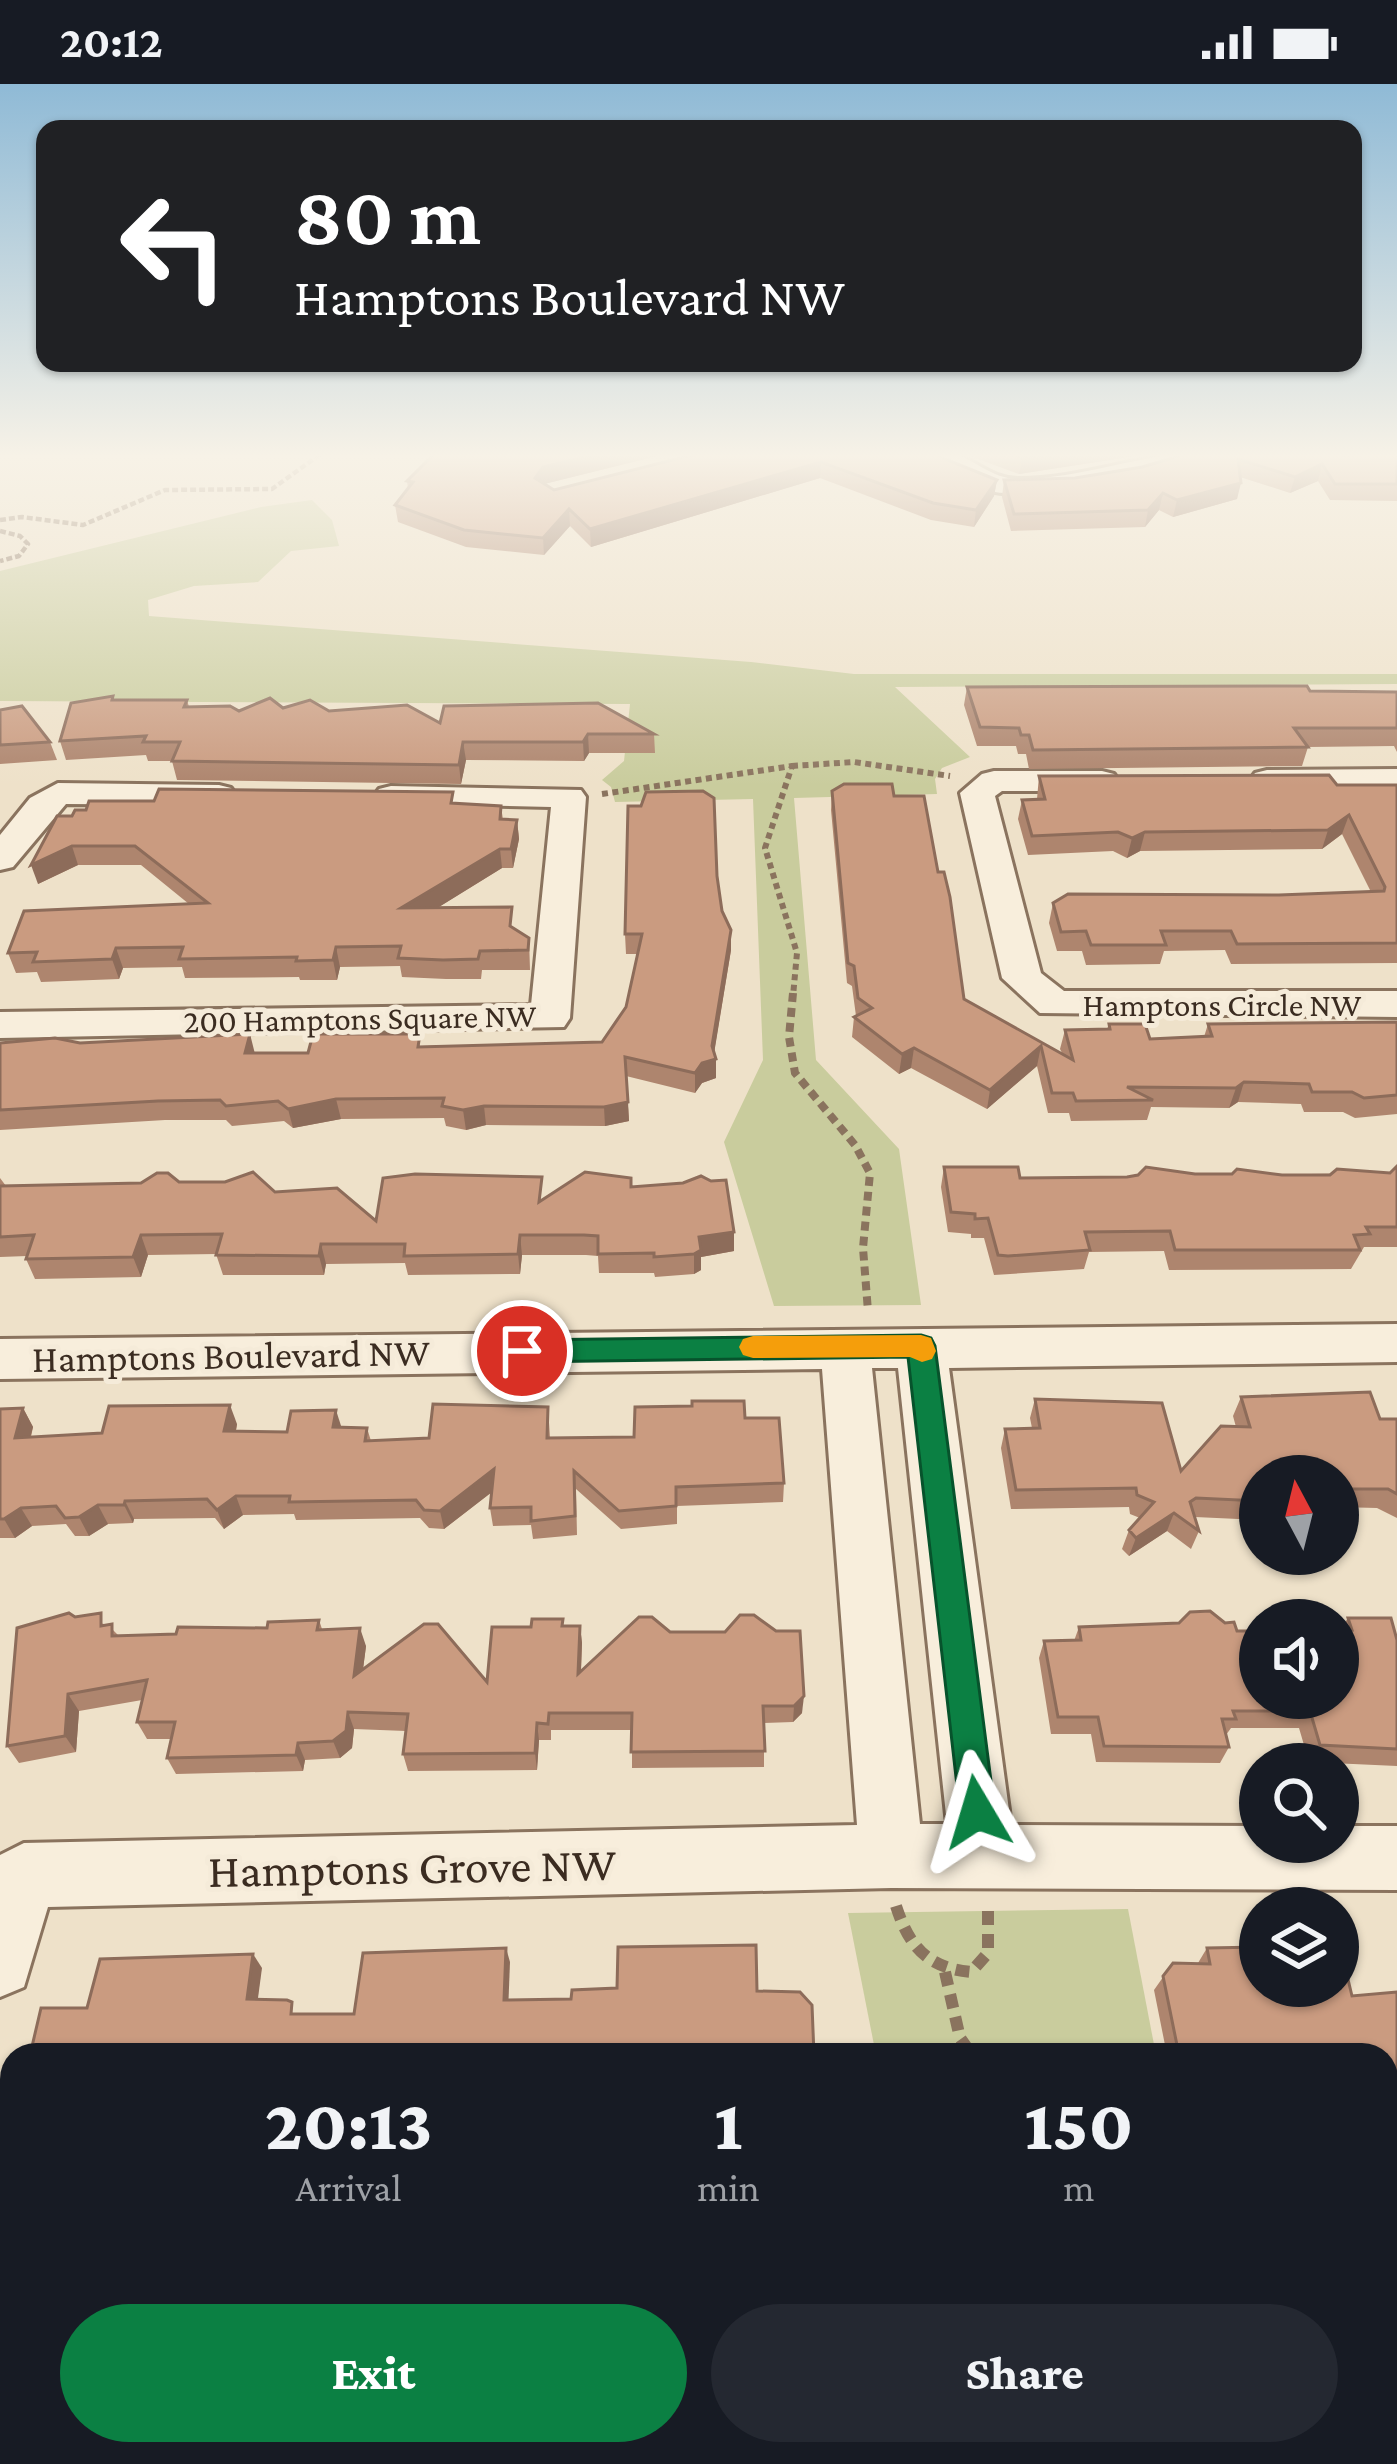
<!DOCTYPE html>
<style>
:root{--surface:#171b24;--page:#242831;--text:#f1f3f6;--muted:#9ea1a6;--accent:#0b8043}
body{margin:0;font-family:"Crimson Pro",serif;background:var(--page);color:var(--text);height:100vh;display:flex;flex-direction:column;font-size:45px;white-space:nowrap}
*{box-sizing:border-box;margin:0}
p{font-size:39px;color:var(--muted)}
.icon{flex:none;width:66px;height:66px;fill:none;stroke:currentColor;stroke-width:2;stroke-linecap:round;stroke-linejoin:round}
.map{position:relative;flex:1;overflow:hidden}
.side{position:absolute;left:0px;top:1959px;width:1398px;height:423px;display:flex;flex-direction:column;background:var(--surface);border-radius:36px 36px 0 0;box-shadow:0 3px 9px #0004}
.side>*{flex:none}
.top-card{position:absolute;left:36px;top:36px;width:1326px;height:252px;border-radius:24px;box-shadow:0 3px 9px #0004;background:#202124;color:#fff;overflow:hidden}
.needle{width:78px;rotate:353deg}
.tools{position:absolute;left:1239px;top:1371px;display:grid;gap:24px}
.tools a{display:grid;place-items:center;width:120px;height:120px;border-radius:50%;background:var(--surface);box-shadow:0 3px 9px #0004;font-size:60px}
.pin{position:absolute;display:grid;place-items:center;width:102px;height:102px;color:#fff;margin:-51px;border:6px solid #fff;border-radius:50%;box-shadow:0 3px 12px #0007}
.me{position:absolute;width:132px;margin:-66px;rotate:353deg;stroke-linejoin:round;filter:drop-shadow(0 0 9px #0008)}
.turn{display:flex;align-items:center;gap:42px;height:252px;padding:0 60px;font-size:54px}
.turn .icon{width:156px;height:156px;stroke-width:2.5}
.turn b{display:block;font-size:84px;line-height:102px}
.eta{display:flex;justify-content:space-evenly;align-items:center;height:204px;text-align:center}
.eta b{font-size:72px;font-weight:800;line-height:84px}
.primary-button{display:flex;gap:24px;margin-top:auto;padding:24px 60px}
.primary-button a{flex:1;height:138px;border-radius:72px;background:var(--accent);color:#fff;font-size:48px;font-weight:800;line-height:138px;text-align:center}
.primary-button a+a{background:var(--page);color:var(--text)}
.status{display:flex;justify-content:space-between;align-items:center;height:84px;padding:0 60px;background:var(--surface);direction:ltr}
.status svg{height:33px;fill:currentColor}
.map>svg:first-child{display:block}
.green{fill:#c9cc9d}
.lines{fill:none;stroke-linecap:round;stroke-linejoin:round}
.minor-casing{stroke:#8a735e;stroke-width:6}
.path-far3{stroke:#8a735e;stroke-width:4.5;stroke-dasharray:6 3;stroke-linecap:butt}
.path-far2{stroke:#8a735e;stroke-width:6;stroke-dasharray:6 4.5;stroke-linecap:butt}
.path-far1{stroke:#8a735e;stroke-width:8;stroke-dasharray:9 6;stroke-linecap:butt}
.path{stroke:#8a735e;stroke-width:12;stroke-dasharray:14 9;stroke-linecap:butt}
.minor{fill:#f8eedc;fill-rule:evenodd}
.wall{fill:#ae856e}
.shaded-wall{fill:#8d6c5a}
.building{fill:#ca9b80;stroke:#8d6c5a;stroke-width:3}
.route{fill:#0b8043;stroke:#07532c;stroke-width:3}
.slow{fill:#f59e0b}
.labels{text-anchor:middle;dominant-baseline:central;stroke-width:10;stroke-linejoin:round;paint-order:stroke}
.far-street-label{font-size:33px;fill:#3b2c21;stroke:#f5ebd9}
.street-label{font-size:39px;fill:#3b2c21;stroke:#f5ebd9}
.near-street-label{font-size:48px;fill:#3b2c21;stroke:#f5ebd9}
</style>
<div class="status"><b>20:12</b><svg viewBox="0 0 49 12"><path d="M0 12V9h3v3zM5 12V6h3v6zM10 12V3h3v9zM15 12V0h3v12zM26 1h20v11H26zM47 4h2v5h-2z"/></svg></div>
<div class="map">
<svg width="1397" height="2380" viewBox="0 0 1397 2380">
<rect width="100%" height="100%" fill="#eee1c9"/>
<!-- green -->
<g class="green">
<path d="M312,416L332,436L339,462L291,467L258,498L194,502L148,516L149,532L751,578L854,590H1397V600L895,603L970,673L942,684L935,695L937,710L794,714L816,976L899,1065L921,1221L774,1222L724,1058L763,976L753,715L615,718L611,703L602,696L624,677L630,620L0,617V487L261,423Z"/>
<path d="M1128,1825L1156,1971H876L848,1829Z"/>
<path d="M1386,2138H1397V2380H954L952,2370H1386Z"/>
</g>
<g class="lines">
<!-- minor casing -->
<g class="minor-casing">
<g id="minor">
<path d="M921,369C930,369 941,367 950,369C975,374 990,395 1019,395C1083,395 1143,368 1206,369C1177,397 1036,415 995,408C970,404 938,387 921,369Z"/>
<path d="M1397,685V705L1267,706L1255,703L1250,696L1255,689L1267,686Z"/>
<path d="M994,687H1102L1114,690L1119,697L1114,704L1102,707H1002L995,712L1041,889L1064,907H1397V933L1040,929L1002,894L960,709L982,690Z"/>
<path d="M58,699L219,701L231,704L236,711L231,718L219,721L66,720L13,783L0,786V751L30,714Z"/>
<path d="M391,702L581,706L586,713L570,934L564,943L0,954V928L531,921L551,723L379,719L374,712L379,705Z"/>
<path d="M1397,1240V1278L949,1284L1011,1741L1260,1742V1758H1338V1742H1397V1806L891,1804L48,1823L24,1903L0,1913V1771L24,1759L857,1741L822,1285L0,1295V1255ZM872,1284H898L947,1740H920Z"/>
</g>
</g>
<!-- path-far3 -->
<g class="path-far3">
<path d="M0,436L22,433L83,441L165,406L272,405L322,369"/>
<path d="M0,447L20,452L28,460L19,472L0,477"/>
</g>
<!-- path-far2 -->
<g class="path-far2">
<path d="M792,682L854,678L950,692"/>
<path d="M602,710L792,682L765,764L797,869L793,912"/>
</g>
<!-- path-far1 -->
<path class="path-far1" d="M793,909L789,953L795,989L855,1061L870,1089L863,1164L868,1227"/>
<!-- path -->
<g class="path">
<path d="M896,1822C909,1862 927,1884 971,1888L988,1869V1818"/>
<path d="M945,1888L960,1954L972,1971"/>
<path d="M1158,2370V2380"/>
</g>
<!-- minor -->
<use href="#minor" class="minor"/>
</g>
<!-- wall -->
<g class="wall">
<path d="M435,369H669L544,400L554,406L700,369L945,375L997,396L994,412L974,443L931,436L820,394L591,463L570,442L544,471L466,463L398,438L395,421L408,405L407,397Z"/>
<path d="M962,369H1154L1019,390Z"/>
<path d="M1189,369L1347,372L1397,369V417L1330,416L1318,397L1290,409L1240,393L1237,415L1173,433L1159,426L1145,443L1011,447L1002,413L1004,396L1075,394L1142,383Z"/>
<path d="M967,603L1397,608V668L1394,662L1308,663L1302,682L1029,685L1026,670H1018L1016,662H977L964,621Z"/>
<path d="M114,616H187L189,623L239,627L283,624L440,639L654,650L655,669H589L584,677L466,676L461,700L177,696L172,677H148L146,671L66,676L60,657Z"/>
<path d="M0,626L50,658L57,676L0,680Z"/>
<path d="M1039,692L1337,701H1397V879L1231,880L1225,866L1164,867L1160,880L1086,881L1082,867H1057L1049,839L1053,819L1371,808L1342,750L1322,765L1140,767L1127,774L1113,767L1028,771L1018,735L1022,716L1037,715Z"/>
<path d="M832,707L894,712L964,915L1062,969L1060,965L1065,946L1107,945L1109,940L1150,955L1204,953L1208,940L1397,938V1030L1355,1034L1343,1028H1304L1301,1020L1238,1018L1229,1024L1151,1023L1147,1036L1071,1037L1069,1029H1048L1037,982L987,1025L911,984L899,990L852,953L854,933L856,932L852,902L847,899L831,726Z"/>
<path d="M455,719L501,722L503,736H517L519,755L513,784H502L437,824L514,845L529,854L530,886H482L481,895H446L402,893L400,882L340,883L337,896H300L299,893L185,894L182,883L123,884L119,895L41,898L37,888L16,889L8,869L189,820L141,781H78L38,800L57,732Z"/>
<path d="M717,792L722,827L731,846V866L714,968L716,994L702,999L695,1009L626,992L629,1037L605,1042L486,1041L466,1046L446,1042L444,1034L341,1035L293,1044L284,1037L232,1042L226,1036H165L0,1046V959H80L255,969H308L422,962L602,958L626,923L637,870H626L625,850Z"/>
<path d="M1397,1082V1163H1364L1351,1185L1169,1186L1164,1167L1089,1168L1084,1185L994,1191L984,1154H971V1150L948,1148L941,1103L944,1083L1020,1094L1390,1089Z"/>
<path d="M0,1094L6,1102L179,1098L275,1108L376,1137L631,1103L734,1167L701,1173V1186L694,1190L655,1193L654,1189H599L598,1172L586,1171H522L520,1190L408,1191L405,1179L326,1180L324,1191H223L216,1170L148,1171L141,1193L35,1195L26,1175L27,1172L0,1173Z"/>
<path d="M1241,1313L1380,1335H1397V1434L1377,1424L1338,1423V1392H1260V1436L1195,1433L1199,1447L1191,1465L1167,1447L1129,1472L1122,1465L1129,1446L1140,1434L1130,1430L1129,1423L1011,1425L1001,1364L1005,1345L1032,1344L1030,1334L1035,1315L1181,1387L1236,1343L1233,1332Z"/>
<path d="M548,1323L550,1354L634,1353L745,1334L784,1399L783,1418L677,1422V1440L621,1445L576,1405L577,1451L533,1455L531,1441L493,1442L490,1424L492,1408L444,1445L429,1444L420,1434L296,1436L294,1430L243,1431L224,1445L215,1434L134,1435L133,1439L108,1440L89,1452H75L66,1440L32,1442L15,1454H0V1325L23,1324L33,1343L31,1353L237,1340L236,1347L287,1348L341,1343L367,1344L371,1357L429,1354Z"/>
<path d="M75,1533L108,1541L119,1552L267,1544L319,1536L322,1545L366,1562L363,1585L487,1598L564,1542H580L582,1559L581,1588L670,1548H725L802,1629L793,1638L764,1639V1683L632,1684V1646H551V1656H539L537,1686L408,1687L403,1670L406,1647L354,1645L352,1664L340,1674L305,1676L303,1687L176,1690L167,1674L171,1655H147L137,1638L142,1616L79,1627L76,1668L19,1679L7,1662Z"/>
<path d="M1348,1534L1397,1556V1682L1309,1678L1299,1644H1231L1226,1651L1229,1663L1220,1679L1096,1678L1091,1650H1051L1039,1574L1044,1557H1074L1079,1543L1237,1547L1340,1546Z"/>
<path d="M1207,1864L1352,1912L1397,1908V2043L1389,2050H1386V1971H1167L1154,1906L1173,1879H1198Z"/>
</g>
<!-- shaded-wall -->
<g class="shaded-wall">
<path d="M601,369H669L544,400L535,394L543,383Z"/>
<path d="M1054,369H1154L1019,390L1022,374Z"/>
<path d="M821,378L820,394L591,463L590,445Z"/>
<path d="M1322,380L1318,397L1290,409L1295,393Z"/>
<path d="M997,396L994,412L974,443L976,426Z"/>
<path d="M1241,399L1237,415L1173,433L1177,416Z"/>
<path d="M1163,409L1159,426L1145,443L1148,426Z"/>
<path d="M569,425L570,442L544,471L543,454Z"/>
<path d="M588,650L589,669L584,677L583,658Z"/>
<path d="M463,658L466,676L461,700L459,681Z"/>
<path d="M1349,731L1342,750L1322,765L1328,746Z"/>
<path d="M517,736L519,755L513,784L511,765Z"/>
<path d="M1145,748L1140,767L1127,774L1132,754Z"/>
<path d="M72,762L78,781L38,800L31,781Z"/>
<path d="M500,765L502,784L405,844L401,824Z"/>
<path d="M731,846V866L713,976L716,975V994L702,999L695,1009V989L712,962Z"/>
<path d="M336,863L340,883L337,896L333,876Z"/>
<path d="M116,864L123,884L119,895L112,875Z"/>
<path d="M250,950L255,970L245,969Z"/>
<path d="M1041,962L1037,982L987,1025L990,1006Z"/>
<path d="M914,964L911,984L899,990L902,970Z"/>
<path d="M1244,998L1238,1018L1229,1024L1236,1004Z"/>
<path d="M336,1015L341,1035L293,1044L288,1025Z"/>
<path d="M628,1018L629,1037L605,1042L604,1023Z"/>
<path d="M484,1022L486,1041L466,1046L463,1026Z"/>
<path d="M734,1148V1167L701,1173V1186L694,1190V1170L699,1153Z"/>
<path d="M141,1151L148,1171L141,1193L133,1173Z"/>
<path d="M520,1151L522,1171L520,1190L518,1170Z"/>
<path d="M321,1160L326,1180L324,1191L319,1172Z"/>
<path d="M230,1321L237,1340L232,1366L224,1347Z"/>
<path d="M23,1324L33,1343L25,1373L15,1354Z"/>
<path d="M336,1326L342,1345L333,1343Z"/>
<path d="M494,1385L497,1404L444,1445L440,1427Z"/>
<path d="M236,1412L243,1431L224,1445L217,1426Z"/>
<path d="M125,1417L134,1435L133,1439L124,1421Z"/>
<path d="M98,1421L108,1440L89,1452L79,1433Z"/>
<path d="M21,1424L32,1442L15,1454L4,1435Z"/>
<path d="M1174,1429L1167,1447L1129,1472L1136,1454Z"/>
<path d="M580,1542L582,1559L580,1608L578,1590Z"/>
<path d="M360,1544L366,1562L360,1609L354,1592Z"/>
<path d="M68,1610L79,1627L76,1668L65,1652Z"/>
<path d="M804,1612L802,1629L793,1638L794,1622Z"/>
<path d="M348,1628L354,1645L352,1664L340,1674L333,1657Z"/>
<path d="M537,1639L539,1656L537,1686L535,1669Z"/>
<path d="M298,1659L305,1676L303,1687L296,1671Z"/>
<path d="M506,1864L510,1878L508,1929L504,1916Z"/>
<path d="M253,1870L262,1884L256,1929L247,1915Z"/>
<path d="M121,2370H136L134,2380H119Z"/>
<path d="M586,2370H593L585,2380H578Z"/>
</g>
<!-- building -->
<g class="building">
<path d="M435,369H601L543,383L535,394L554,406L700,369H936L945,375L997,396L976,426L933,419L821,378L590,445L569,425L543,454L464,446L395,421L413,398L407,397Z"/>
<path d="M1008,369H1054L1022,374Z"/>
<path d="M1189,369H1335L1347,372L1353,369H1397V400H1335L1322,380L1295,393L1238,375L1241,399L1177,416L1163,409L1148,426L1014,430L1004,396L1075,394L1142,383Z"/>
<path d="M1307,602L1310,607L1397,608V644H1294L1308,663L1033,666L1029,651H1021L1019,644L980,643L967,603Z"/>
<path d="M113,612L112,616H187L184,623L230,622L239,627L270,614L283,624L310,616L329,627L407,621L440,639L444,622L598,619L654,650H588L583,658H463L459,681L172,677L180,658H143L146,652L60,657L71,619Z"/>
<path d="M22,622L50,658L0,661V626Z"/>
<path d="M1329,691L1337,701H1397V859L1237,860L1231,847H1161L1166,861H1091L1086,847L1061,848L1053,819L1068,810L1279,811L1384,807L1385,803L1349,731L1328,746L1145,748L1132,754L1118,748L1032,752L1022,716L1045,715L1039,692Z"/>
<path d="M844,700H892L894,712H924L938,788H944L950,813L964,915L1073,976L1065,946L1110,945L1109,940H1145L1150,955L1212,952L1208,940L1397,938V1011L1364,1014L1352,1008H1312L1309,1000L1244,998L1236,1004L1127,1003L1153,1016L1076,1017L1073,1009H1052L1041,962L990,1006L914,964L902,970L854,933L872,924L858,914L854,882L848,879L832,707Z"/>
<path d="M159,705L453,708L451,719L501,722L500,735L517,736L511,765H500L401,824L512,823L510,842L529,854L528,866L480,867L478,875L443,876L398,874L401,862L336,863L333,876L296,877L297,873L179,875L183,863L116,864L112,875L33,878L37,868L8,869L24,827L208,819L135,762H72L31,781L57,732H72L75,726H86L89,717H154Z"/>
<path d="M703,707L714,714L717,792L722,827L731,846L712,962L716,975L702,979L695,989L625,973L628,1018L604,1023L484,1022L463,1026L442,1022L444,1014L336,1015L288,1025L278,1017L226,1022L220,1016L158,1017L0,1026V959L55,954L80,959L250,950L245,969H308L313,950H420L418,963L602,958L626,923L642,850H625L628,722H641L646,708Z"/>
<path d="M1397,1082V1143H1366L1370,1150L1354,1151L1360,1166H1175L1170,1147L1085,1148L1090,1166L1008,1172L998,1171L988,1134L975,1135V1130L951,1128L944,1083H1018L1020,1094L1127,1093L1138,1091L1146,1083L1195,1090H1232L1237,1085L1282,1091H1330L1337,1085L1390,1089Z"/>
<path d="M253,1088L275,1108L337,1104L376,1137L383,1094L415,1090L542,1093L539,1118L585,1088L631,1094V1103L683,1099L701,1092L711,1097L726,1096L734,1148L699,1153L701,1166L694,1170L654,1173V1169L598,1170V1152L584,1151H520L518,1170L404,1172L405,1160H321L319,1172L216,1171L222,1150L141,1151L133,1173L26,1175L34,1151L0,1153V1102L141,1099L157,1089H168L179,1098H225Z"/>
<path d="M1370,1308L1380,1335H1397V1410L1388,1405H1338V1392H1260V1417L1196,1414L1190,1418L1199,1447L1174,1429L1136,1454L1129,1446L1154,1418L1137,1411L1136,1404L1016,1406L1005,1345L1040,1344L1035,1315L1162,1319L1181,1387L1221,1342L1250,1343L1241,1313Z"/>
<path d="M692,1317H744L745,1334H779L784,1399L676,1403V1422L619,1427L574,1387L575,1432L531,1437V1423L490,1424L494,1385L440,1427L424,1426L416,1416L289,1418L290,1412H236L217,1426L207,1415L125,1417L124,1421H98L79,1433L65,1434L56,1422L21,1424L4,1435H0V1325L23,1324L15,1354L102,1349L109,1322L230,1321L224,1347L287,1348L291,1327L336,1326L333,1343L367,1344L365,1357L429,1354L433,1320L548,1323L547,1354L634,1353L635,1323L692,1322Z"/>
<path d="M1210,1527L1225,1539L1234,1538L1237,1547H1260V1614H1338V1546H1352L1348,1534H1391L1397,1556V1665L1320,1661L1310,1627H1233L1236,1635H1222L1229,1663L1104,1662L1098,1633H1058L1044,1557L1081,1556L1079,1543L1179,1539L1190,1528Z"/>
<path d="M69,1529L75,1533L101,1529V1542L112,1540V1552L176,1550L178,1543L267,1544L268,1538L319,1536L317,1546L360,1544L354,1592L424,1540H438L487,1598L492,1543H531L532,1535H563L562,1542H580L578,1590L639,1533H652L670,1548H725L740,1531H754L776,1547H800L804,1612L794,1622H763L765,1667L631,1668L632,1629H549L548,1640L537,1639L535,1669L403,1670L408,1630L348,1628L346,1647L333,1657L298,1659L296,1671L167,1674L175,1638H137L147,1596L68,1610L65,1652L7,1662L17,1544Z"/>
<path d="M756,1861L757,1907L800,1908L812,1921L814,1971H30L41,1924H87L100,1875L253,1870L247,1915L287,1916L292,1918L291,1930H354L363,1869L506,1864L504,1916L571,1915L572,1906L617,1904L618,1863Z"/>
<path d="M1338,1862H1340L1352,1912L1397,1908V2038H1386V1971H1179L1163,1892L1173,1879L1210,1880L1207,1864L1260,1863V1902H1338Z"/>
<path d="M0,2216H12V2370H121L119,2380H0Z"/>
<path d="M438,2370H586L578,2380H443L437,2372Z"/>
<path d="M639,2370H921L923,2378L915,2380H639Z"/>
</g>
<!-- sky -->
<linearGradient id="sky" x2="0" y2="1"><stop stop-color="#8fbad6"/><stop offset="0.53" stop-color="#f7f2e7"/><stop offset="1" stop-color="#f7f2e7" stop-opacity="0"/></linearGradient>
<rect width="1397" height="702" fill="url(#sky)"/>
<!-- route -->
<path class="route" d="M921,1251L931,1254L935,1262L995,1728L990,1740L977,1745L965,1740L960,1728L908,1273L522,1278L512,1274L508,1267L512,1259L522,1256Z"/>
<!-- slow -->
<path class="slow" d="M921,1251L931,1254L936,1267L932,1275L922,1278L910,1273L753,1274L743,1271L739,1263L743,1255L753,1252Z"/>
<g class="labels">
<!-- far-street labels -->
<g class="far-street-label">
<text x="1222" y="920">Hamptons Circle NW</text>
<text transform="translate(360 934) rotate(-1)">200 Hamptons Square NW</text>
</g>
<!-- street labels -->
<g class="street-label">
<text transform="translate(231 1271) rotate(-1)">Hamptons Boulevard NW</text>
</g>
<!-- near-street labels -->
<g class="near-street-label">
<text transform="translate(412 1783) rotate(-1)">Hamptons Grove NW</text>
</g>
</g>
</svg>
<div class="tools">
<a><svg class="needle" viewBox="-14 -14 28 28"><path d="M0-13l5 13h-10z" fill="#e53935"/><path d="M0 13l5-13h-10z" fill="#9ea1a6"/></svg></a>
<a><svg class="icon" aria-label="sound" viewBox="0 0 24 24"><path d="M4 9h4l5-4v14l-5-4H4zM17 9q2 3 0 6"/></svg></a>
<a><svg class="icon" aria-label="search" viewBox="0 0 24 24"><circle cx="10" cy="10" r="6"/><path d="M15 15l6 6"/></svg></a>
<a><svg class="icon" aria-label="layers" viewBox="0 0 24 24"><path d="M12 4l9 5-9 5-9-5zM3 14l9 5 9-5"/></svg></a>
</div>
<div class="pin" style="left:522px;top:1267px;background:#d93025"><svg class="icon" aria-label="arrive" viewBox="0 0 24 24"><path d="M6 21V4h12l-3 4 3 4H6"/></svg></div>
<svg class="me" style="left:977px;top:1728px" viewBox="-20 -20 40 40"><path d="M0-17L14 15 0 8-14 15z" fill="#0b8043" stroke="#fff" stroke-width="4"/></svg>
<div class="top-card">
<div class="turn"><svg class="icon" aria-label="left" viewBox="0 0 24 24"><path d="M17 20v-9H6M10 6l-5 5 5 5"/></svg><div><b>80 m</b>Hamptons Boulevard NW</div></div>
</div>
<section class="side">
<div class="eta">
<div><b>20:13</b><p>Arrival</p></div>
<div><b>1</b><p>min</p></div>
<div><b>150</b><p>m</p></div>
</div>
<div class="primary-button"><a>Exit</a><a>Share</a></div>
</section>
</div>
